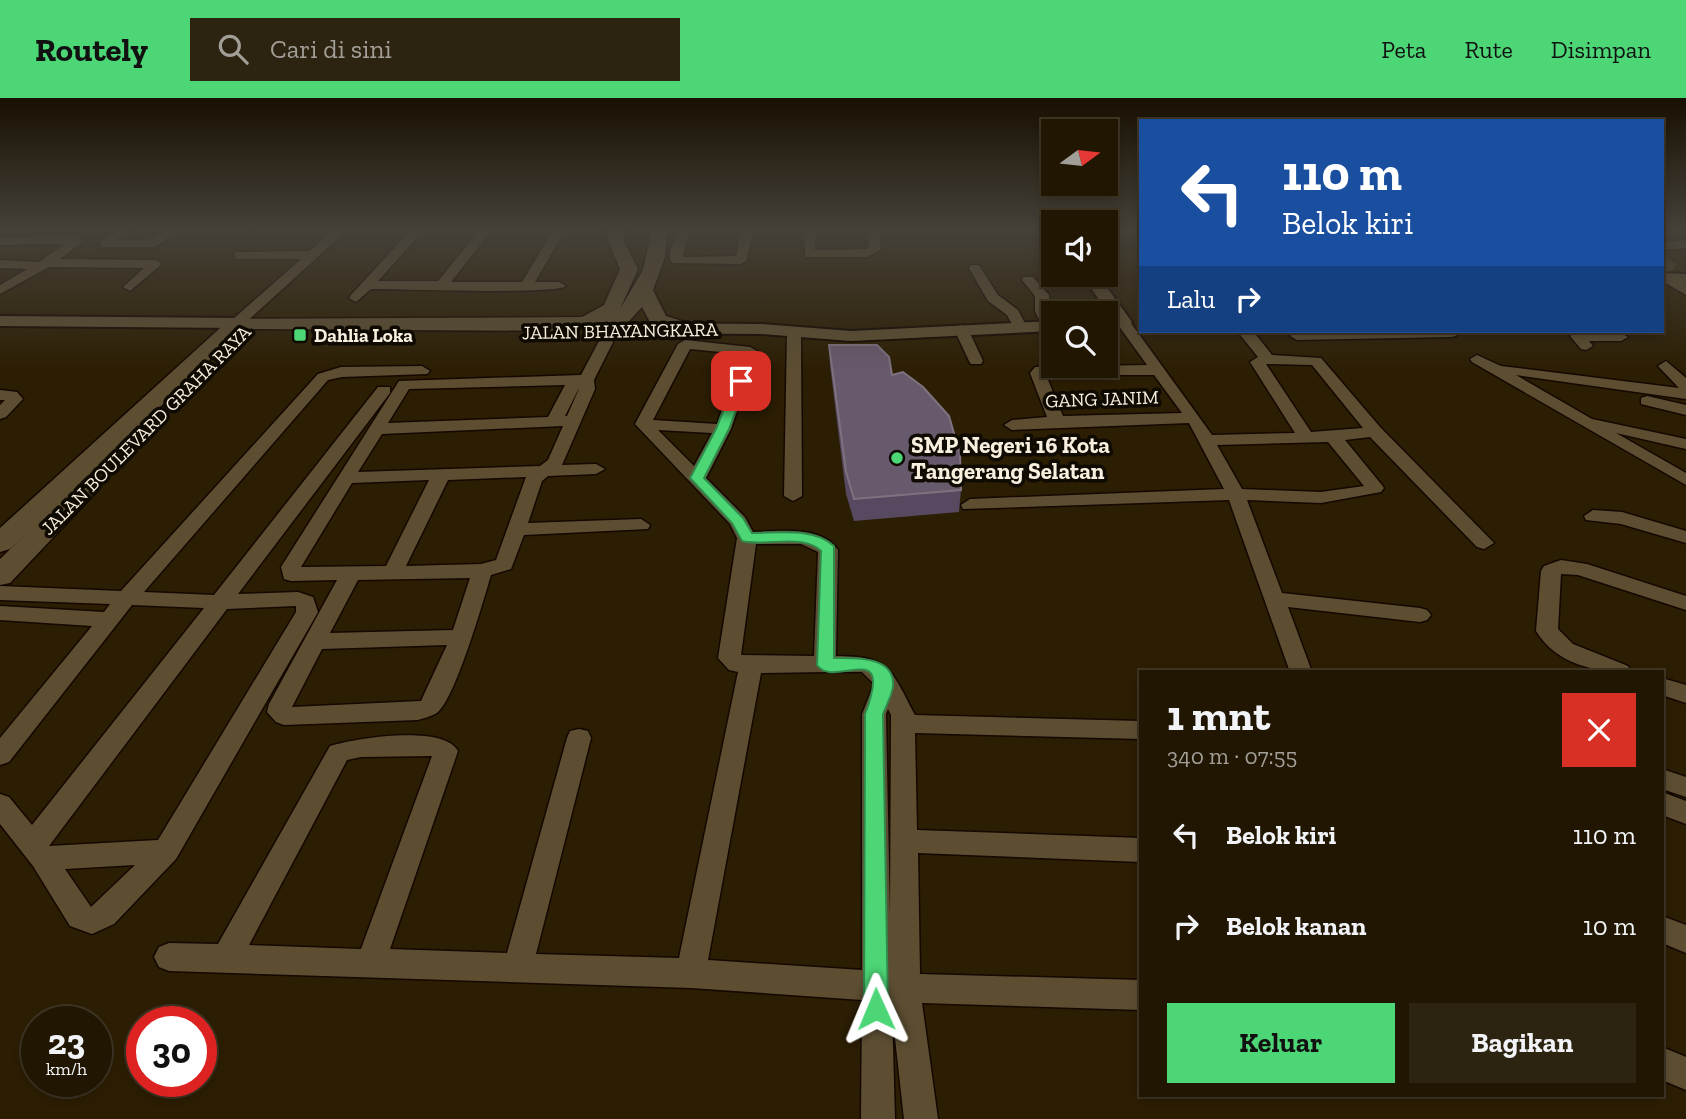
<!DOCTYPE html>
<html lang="id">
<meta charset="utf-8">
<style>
:root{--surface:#211602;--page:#2d2311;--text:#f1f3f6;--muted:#a29f99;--line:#3e3524;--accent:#4cd676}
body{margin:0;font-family:"Zilla Slab",serif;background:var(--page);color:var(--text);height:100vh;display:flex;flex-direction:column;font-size:26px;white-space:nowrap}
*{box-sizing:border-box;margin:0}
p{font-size:23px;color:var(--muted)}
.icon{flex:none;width:38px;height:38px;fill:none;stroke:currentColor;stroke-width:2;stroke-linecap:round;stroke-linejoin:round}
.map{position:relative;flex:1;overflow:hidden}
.drawer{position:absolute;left:1139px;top:572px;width:525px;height:427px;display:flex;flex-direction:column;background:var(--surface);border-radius:0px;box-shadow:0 4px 10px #0003,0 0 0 2px var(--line)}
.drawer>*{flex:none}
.hud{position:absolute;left:1139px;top:21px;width:525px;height:214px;border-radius:0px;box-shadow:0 4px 10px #0003,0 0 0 2px var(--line);background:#1a4fa0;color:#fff;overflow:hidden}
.needle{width:46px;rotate:75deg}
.buttons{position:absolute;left:1041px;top:21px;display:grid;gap:14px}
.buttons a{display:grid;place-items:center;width:77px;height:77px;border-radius:0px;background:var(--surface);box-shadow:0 4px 10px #0003,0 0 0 2px var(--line);font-size:35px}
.speed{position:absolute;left:21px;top:908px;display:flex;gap:14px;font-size:35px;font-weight:700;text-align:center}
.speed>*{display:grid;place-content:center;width:91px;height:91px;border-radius:50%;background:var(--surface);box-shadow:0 4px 10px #0003,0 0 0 2px var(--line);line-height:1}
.speed small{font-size:18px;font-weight:400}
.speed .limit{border:10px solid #d22;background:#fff;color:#111}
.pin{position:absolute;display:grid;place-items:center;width:60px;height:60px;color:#fff;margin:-30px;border-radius:14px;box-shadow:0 4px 10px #0006}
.me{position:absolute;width:77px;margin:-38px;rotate:359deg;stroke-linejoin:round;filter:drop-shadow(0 0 5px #0008)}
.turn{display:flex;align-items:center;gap:24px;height:147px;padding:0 28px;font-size:32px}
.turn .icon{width:91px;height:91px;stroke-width:2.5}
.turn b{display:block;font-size:49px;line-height:60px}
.then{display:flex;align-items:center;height:66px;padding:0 28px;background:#0003;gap:14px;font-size:26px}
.round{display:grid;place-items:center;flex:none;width:74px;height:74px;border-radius:0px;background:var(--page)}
.headline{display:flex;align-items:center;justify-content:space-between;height:119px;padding:0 28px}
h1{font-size:42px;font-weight:700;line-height:52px}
.action{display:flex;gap:14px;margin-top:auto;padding:14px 28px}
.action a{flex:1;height:80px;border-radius:0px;background:var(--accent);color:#111;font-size:28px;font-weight:700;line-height:80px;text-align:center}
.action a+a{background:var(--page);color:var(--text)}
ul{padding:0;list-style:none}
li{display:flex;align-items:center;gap:21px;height:91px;padding:0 28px}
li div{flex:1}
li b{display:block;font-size:26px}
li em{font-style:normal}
header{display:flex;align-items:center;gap:42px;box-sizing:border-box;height:98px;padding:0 35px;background:var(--accent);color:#111}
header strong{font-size:33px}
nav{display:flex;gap:38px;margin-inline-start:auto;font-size:24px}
.search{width:490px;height:63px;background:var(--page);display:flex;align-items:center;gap:18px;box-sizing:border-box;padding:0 24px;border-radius:0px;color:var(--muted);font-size:26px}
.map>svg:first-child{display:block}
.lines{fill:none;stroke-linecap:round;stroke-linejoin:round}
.minor-tunnel{stroke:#4b3d24;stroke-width:13;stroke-dasharray:13 7;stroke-linecap:butt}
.minor-casing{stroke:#140800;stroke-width:3}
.tertiary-casing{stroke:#140800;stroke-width:4}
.secondary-casing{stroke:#140800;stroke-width:3}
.minor{fill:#5d4e32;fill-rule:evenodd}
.tertiary{fill:#5d4e32;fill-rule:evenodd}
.secondary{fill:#5d4e32;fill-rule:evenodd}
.wall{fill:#564960}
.building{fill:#685a6d;stroke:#7e727f;stroke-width:2}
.route{fill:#4cd676;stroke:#318b4d;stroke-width:2}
.poi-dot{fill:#4cd676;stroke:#0f0a02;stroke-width:2.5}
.labels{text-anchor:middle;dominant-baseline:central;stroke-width:7;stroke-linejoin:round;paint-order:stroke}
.far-street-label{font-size:19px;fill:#f8efdf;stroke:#0f0a02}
.far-poi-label{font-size:19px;font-weight:bold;fill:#f8efdf;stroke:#0f0a02;text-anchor:start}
.poi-label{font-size:23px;font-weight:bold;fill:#f8efdf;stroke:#0f0a02;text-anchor:start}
</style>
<header>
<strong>Routely</strong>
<div class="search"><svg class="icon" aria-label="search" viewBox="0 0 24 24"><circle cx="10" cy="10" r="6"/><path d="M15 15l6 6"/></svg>Cari di sini</div>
<nav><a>Peta</a><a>Rute</a><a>Disimpan</a></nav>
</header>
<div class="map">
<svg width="1686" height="1021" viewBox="0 0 1686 1021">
<rect width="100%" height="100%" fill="#2c1e03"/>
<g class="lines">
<!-- minor-tunnel -->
<path class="minor-tunnel" d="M1662,165L1680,176"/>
<!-- minor casing -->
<g class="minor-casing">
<g id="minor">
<path d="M117,131H130L117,142L152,141L169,131H182L155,149H101V143Z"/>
<path d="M250,131H268L262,135Z"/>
<path d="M288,131H493L451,184H522L554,131H566L535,184H559L566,188C555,197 398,191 371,191L356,204L349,200L351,197L408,135H344L242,228H232V222L301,161H239L235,160V154L309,153L330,135H294ZM421,135H477L438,183H378Z"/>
<path d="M677,131H689L683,159L736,158L741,131H753L747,162L741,166L672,165L669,158Z"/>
<path d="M804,131H816L815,152L865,151L869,150L867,131H879L881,152L867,159H805Z"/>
<path d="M77,138L83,142L81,145L60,161L156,162L162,166L130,193L123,189L144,170L49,169L0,196V187L27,171L0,170V162L39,164L64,146L0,147V139Z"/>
<path d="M1686,142V150L1662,152V144Z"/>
<path d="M971,167H979L998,197L1018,212L1027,229L1025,232H1015L1007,217L988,203L969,170Z"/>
<path d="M1662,177H1671L1686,187V197L1662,183Z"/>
<path d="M1023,179H1033L1049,197L1054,231L1042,228L1035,213V198L1022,182Z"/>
<path d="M1123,220L1128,221L1212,337L1295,335L1250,264L1258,259L1237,233H1253L1272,257L1321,260L1380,329L1494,445L1484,451L1477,449L1370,339L1345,342L1381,386L1384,390L1381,394L1321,405L1247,402L1282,495L1420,510L1427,512L1431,517L1427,522L1420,524L1288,509L1312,574H1290L1229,402L963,411L961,407L970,401L1224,391L1189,325L1012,332L1004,327L1012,322L1047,319L1030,275L1035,269L1147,267L1116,224ZM1266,266L1312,267L1363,330L1311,334ZM1046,277H1154L1182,315L1063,318ZM1328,344L1364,388L1321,394L1242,391L1217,347Z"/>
<path d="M613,226L620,230L594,282L595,291L562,367L596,366L605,371L596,376L548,378L542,383L528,425L641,421L650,427L648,431L524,437L511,471L491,477C483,504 456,598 438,614C433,618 424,620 418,622L284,627L276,624L267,614L269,606L337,482L291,483L284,481L281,469L399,283L581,277L606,230ZM565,287L548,319L388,325L409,291ZM579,291L567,318H565L578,292ZM563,328L548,362L540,368L358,374L382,336ZM526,379L496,462L481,466L406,468L448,382ZM429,382L386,468L301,469L352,385ZM470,480L453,532L330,535L358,482ZM447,547L421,603L292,609L322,551Z"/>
<path d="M961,227L968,231L983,263L981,266H971L969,263L954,231Z"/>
<path d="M794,231L801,235L802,398L793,403L784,398L787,235Z"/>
<path d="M1457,233L1456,238L1451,239L1297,242L1290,238L1297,234Z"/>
<path d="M1577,234L1621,235L1628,239L1621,243H1589L1593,248L1586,252L1581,251L1570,238Z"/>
<path d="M685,242L750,249L757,253L731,331L706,380L745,419L753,434C779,433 821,427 838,452L836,558C891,558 891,572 915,617L1141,623V641L915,635L917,732L1141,740V764L918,755L920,876L1141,882V912L922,905L938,1021H904L892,913L895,1021H861L862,902L691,890L169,873L159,869L154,859L159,849L169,845L218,846L330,648C355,640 444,626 458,653L390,851L507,855L567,640L570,633L579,631L588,633L591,640L536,856L679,860L738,574L729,572L718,560L737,440L730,426L635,326L678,246ZM690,251L741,256L717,326L653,322ZM658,332L712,335L694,368ZM756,446H801L818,454L814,558L741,557ZM827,574H862L874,586L862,616V872L708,862L761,575ZM888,611L891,617L890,816L886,616ZM432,658L361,851L249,847L347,662L361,659Z"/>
<path d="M1477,257L1501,268L1679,290L1658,268L1666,263L1686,280V301L1516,277L1592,321L1686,341V351L1616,335L1686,375V387L1472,264L1470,261Z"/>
<path d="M422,268L430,273L427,276L342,279L328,282L144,494L214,497L378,289H390V295L238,496L298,494L313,499L318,514L176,761L114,826L92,836L70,828L33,768L0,726V696L9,699L32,727L204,510L132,507L9,664L0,667V640L92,528L0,522V508L104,514L110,506L0,502V488L121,493L318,276L341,269ZM296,508V514L158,742L49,748L227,511ZM135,767L91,809L65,771Z"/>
<path d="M0,292L17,294L23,301L6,319L0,321V307L5,302H0Z"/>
<path d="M1647,298L1686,307V317L1641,306V300Z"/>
<path d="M1593,412L1622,414L1686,433V445L1621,426L1586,422L1584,418Z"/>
<path d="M1561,462L1587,466L1686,498V512L1578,477L1561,476L1558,531L1573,546L1628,568L1631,574C1595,574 1557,567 1536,533L1541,473L1544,468Z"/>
<path d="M1662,580L1686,587V605L1662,597Z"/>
<path d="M1662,671L1686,679V699L1662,691Z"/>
<path d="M1662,694L1686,703V726L1662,717Z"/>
<path d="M1662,818L1686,827V855L1662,845Z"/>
<path d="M1662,949L1686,959V992L1662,982Z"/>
</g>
</g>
<!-- tertiary casing -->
<g class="tertiary-casing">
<g id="tertiary">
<path d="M1662,175L1686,176V186L1662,185Z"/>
<path d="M1082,177H1098L1132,224L1129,228H1117Z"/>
<path d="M0,218L237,220L246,225L237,230L0,228Z"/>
<path d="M1054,223V233L851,243L761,236L613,235L604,230L613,225L761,226L851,233Z"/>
</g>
</g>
<!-- secondary casing -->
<g class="secondary-casing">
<path id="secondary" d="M608,131H624L623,141L638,171L620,211L643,172L652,131H668L665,159L653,192L666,218L685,224L688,228L685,232L678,234L651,226L642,209L621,232L614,234L604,228L608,223L570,233L242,231L78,387L93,388L97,393L10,485L0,487V461L28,434L10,451L0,454V430L230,221L582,219L604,207L620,171L607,141Z"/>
</g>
<!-- minor -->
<use href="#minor" class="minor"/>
<!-- tertiary -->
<use href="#tertiary" class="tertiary"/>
<!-- secondary -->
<use href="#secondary" class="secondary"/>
</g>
<!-- wall -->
<path class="wall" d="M829,247L892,277L961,392L959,414L854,423L846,396L830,267Z"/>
<!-- building -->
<path class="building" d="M829,247H877L889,259L892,277L903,274L923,289L949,318L960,356L961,392L854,401L846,374Z"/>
<!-- sky -->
<linearGradient id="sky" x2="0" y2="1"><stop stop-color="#181002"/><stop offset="0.48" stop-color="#454139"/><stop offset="1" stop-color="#454139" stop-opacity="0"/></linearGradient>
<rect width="1686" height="274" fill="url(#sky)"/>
<!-- route -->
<path class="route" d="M741,279L747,283L729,331L704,380L743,420L752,435C778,435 814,429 834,448V560C853,560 896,557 893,589C892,597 886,608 883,616L888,911L884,920L876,923L868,920L864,911L865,616C895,538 834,592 817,567L821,453C803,435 765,449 742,443L732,425L690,380L716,331L735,283Z"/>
<!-- markers -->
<g class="poi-dot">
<rect x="293" y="230" width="14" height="14" rx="3.5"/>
<circle cx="897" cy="360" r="7"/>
</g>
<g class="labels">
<!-- far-street labels -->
<g class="far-street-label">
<text transform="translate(620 233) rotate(-1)">JALAN BHAYANGKARA</text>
<text transform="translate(1102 301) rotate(-2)">GANG JANIM</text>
<text transform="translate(146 332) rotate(-45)">JALAN BOULEVARD GRAHA RAYA</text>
</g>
<!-- far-poi labels -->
<g class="far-poi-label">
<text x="314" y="237">Dahlia Loka</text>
</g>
<!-- poi labels -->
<g class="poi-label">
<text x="911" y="347">SMP Negeri 16 Kota<tspan x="911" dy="26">Tangerang Selatan</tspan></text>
</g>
</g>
</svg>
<div class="buttons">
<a><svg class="needle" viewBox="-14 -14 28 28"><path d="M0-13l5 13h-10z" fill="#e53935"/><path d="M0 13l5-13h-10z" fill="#a29f99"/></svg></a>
<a><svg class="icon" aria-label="sound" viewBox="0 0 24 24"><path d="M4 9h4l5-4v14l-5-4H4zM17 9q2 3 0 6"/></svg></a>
<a><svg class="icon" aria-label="search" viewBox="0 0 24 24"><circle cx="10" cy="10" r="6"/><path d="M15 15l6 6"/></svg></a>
</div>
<div class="speed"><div>23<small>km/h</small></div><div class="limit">30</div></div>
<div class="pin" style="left:741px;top:283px;background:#d93025"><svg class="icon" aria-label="arrive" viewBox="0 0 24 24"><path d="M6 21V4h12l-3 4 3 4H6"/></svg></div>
<svg class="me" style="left:876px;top:911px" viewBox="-20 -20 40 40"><path d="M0-17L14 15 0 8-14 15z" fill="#4cd676" stroke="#fff" stroke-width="4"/></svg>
<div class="hud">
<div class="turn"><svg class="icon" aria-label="left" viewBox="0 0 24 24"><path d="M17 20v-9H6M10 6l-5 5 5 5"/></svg><div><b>110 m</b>Belok kiri</div></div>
<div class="then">Lalu<svg class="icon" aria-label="right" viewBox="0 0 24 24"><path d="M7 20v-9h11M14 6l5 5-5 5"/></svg></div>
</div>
<section class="drawer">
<div class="headline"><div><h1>1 mnt</h1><p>340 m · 07:55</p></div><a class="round" style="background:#d93025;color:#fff"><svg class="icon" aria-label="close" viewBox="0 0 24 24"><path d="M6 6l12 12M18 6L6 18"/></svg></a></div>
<ul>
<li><svg class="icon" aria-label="left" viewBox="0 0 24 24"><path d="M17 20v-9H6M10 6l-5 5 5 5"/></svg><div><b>Belok kiri</b></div><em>110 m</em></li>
<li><svg class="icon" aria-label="right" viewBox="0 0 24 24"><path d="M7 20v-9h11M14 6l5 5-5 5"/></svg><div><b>Belok kanan</b></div><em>10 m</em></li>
</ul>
<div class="action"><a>Keluar</a><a>Bagikan</a></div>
</section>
</div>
